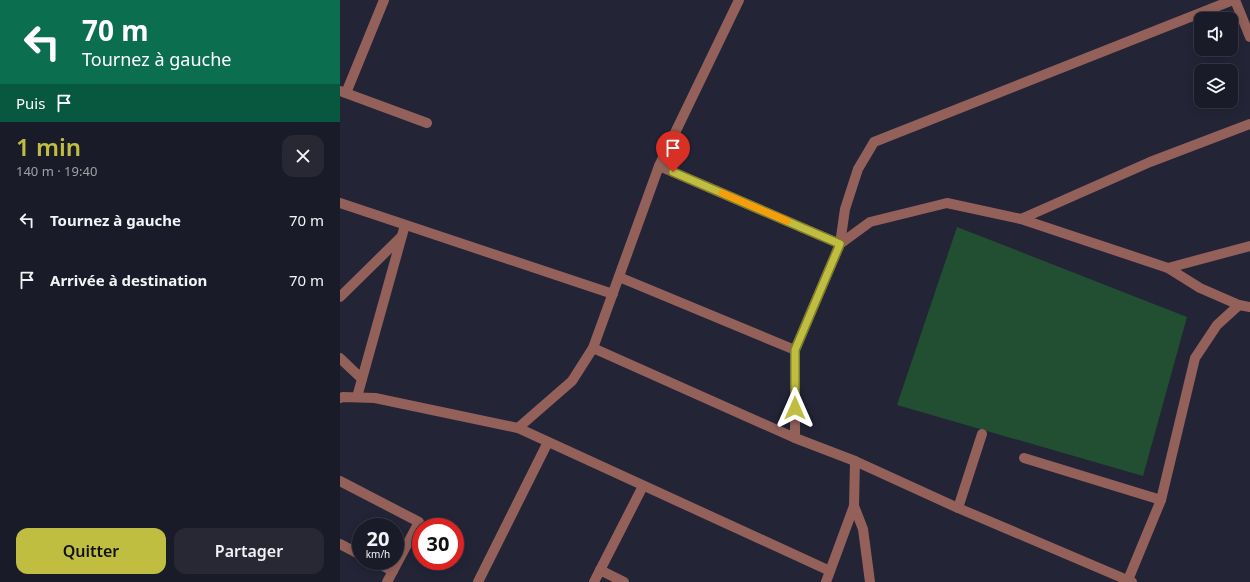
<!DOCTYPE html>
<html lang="fr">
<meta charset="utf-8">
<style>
:root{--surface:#1a1b28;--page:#272834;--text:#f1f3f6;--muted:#9fa1a8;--line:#383945;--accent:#bfbe41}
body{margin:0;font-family:"Noto Sans",sans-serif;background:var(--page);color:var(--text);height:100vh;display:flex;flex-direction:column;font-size:15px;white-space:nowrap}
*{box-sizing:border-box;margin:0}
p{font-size:13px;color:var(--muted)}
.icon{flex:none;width:22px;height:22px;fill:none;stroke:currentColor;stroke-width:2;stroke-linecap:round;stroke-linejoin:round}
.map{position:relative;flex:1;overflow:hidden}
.sheet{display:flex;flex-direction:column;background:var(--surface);width:340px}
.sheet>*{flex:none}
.guide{background:#0b6e4f;color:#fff;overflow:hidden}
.buttons{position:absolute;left:854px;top:12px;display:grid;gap:8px}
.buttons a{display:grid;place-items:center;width:44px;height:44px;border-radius:8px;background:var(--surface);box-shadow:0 2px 10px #0003,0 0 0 1px var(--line);font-size:20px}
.speed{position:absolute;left:12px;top:518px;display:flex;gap:8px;font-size:20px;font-weight:700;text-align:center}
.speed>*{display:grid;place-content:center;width:52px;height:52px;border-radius:50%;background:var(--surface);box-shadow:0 2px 10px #0003,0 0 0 1px var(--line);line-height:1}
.speed small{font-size:10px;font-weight:400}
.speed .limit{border:6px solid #d22;background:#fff;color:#111}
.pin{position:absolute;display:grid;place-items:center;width:34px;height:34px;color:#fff;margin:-41px -17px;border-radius:50% 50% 50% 0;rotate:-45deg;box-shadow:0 0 4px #0007}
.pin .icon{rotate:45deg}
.me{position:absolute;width:44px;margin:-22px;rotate:0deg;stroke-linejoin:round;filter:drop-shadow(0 0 3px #0008)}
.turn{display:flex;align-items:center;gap:14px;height:84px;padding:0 16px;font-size:18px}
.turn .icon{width:52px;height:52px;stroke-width:2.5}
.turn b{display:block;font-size:28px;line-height:34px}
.then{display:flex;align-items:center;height:38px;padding:0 16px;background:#0003;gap:8px;font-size:15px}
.round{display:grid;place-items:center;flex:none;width:42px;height:42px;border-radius:12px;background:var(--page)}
.head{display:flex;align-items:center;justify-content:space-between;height:68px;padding:0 16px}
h1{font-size:24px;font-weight:600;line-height:30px;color:var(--accent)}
.action{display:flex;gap:8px;margin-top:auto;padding:8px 16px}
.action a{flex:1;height:46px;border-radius:12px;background:var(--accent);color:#111;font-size:16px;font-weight:600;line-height:46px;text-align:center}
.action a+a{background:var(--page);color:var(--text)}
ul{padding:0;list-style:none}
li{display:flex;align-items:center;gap:12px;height:60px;padding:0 16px}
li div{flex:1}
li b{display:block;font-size:15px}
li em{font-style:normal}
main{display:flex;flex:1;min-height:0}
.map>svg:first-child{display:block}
.green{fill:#224f32}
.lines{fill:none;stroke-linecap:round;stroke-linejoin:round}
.minor{stroke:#93615a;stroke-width:10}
.route-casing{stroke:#7c7c2a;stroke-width:10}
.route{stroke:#bfbe41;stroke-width:7}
.slow{stroke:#f59e0b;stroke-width:7}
</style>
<main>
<section class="sheet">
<div class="guide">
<div class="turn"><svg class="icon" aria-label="left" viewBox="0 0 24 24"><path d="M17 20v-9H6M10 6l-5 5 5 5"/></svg><div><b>70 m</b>Tournez à gauche</div></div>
<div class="then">Puis<svg class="icon" aria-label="arrive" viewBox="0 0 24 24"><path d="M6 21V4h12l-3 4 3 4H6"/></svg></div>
</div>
<div class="head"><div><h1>1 min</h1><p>140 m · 19:40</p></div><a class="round"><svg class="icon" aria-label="close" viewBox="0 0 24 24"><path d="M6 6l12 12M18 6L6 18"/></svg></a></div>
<ul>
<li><svg class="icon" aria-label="left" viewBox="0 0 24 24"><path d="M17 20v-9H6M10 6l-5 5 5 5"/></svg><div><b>Tournez à gauche</b></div><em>70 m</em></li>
<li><svg class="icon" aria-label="arrive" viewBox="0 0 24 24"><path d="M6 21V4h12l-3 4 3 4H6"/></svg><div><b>Arrivée à destination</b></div><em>70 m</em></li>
</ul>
<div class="action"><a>Quitter</a><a>Partager</a></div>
</section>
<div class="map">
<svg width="910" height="582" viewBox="0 0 910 582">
<rect width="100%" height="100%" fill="#232436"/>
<!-- green -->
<path class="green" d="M617,227L847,317L803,476L557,405Z"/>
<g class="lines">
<!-- minor -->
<g class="minor">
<path d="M895,0L910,37"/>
<path d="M0,91L87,123"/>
<path d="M6,93L44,0"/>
<path d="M319,166L500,244"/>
<path d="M0,203L273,294"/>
<path d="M681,219L810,162L910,124"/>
<path d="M500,244L530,222L607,203L681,219L828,268L860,288L899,305L910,307"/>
<path d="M828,268L910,246"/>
<path d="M279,277L455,350"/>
<path d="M0,297L61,237"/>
<path d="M253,348L455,438L515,461L618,508L792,582"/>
<path d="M0,358L22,379"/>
<path d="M17,397L65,225"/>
<path d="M0,398L3,397L35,398L178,428L232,381L253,348L319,166L399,0"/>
<path d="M178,428L490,571"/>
<path d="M455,438V350L500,244L505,209L518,169L534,142L893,0"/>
<path d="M684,458L821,500"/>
<path d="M0,481L79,522L47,582"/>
<path d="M514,506L523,529L530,582"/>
<path d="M618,508L642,434"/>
<path d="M0,544L21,555"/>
<path d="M33,561L53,571"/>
<path d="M260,570L284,582"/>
<path d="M788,580L821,500L855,358L877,325L899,305"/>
<path d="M138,582L208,442"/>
<path d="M254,582L303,486"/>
<path d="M486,582L514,506L515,461"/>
</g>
</g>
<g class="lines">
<!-- route casing -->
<g class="route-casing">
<path id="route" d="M333,172L500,244L455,350V408"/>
</g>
<!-- route -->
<use href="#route" class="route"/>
<!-- slow -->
<path class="slow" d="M382,193L447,221"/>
</g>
</svg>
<div class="buttons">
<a><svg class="icon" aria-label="sound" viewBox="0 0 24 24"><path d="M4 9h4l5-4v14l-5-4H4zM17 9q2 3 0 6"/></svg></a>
<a><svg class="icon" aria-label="layers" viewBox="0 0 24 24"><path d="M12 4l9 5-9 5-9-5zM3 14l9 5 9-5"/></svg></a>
</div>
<div class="speed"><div>20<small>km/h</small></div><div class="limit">30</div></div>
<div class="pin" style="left:333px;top:172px;background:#d93025"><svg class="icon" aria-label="arrive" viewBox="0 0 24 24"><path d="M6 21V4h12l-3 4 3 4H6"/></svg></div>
<svg class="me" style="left:455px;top:408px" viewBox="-20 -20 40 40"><path d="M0-17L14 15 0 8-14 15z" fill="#bfbe41" stroke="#fff" stroke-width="4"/></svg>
</div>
</main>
